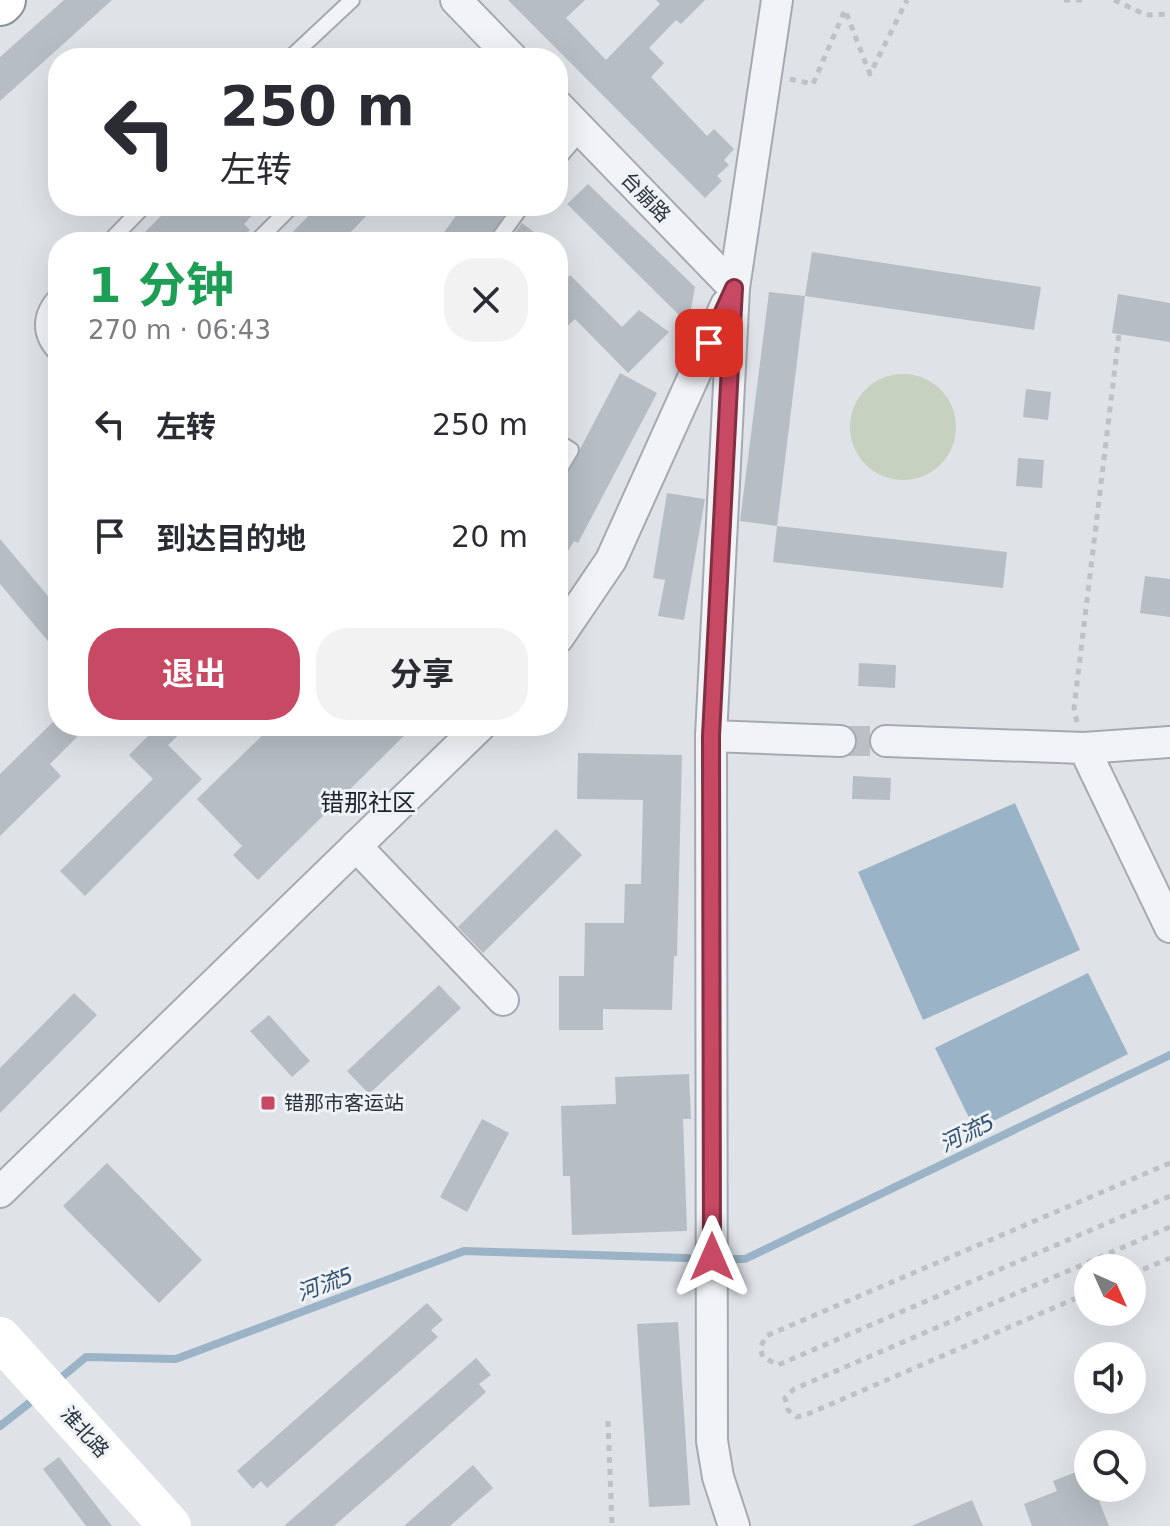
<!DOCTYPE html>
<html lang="zh">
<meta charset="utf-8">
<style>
:root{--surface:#fff;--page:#f2f2f3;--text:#2b2b33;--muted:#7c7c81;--accent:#c84964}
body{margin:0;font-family:"DejaVu Sans","Noto Sans SC",sans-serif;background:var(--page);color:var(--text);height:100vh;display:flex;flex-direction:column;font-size:30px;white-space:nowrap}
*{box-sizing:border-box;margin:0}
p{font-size:26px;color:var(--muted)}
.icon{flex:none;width:44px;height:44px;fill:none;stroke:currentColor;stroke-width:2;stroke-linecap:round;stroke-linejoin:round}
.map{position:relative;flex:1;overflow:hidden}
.sheet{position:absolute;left:48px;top:232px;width:520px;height:504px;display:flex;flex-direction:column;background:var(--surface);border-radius:32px;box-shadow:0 8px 32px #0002}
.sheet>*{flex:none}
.hud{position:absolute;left:48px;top:48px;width:520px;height:168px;border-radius:32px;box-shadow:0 8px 32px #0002;background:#fff;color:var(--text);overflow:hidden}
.needle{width:52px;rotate:135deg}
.controls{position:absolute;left:1074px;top:1254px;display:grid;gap:16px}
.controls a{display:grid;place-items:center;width:72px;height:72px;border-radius:50%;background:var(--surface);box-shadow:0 8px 32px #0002;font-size:40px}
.pin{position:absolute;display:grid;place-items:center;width:68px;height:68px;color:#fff;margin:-34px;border-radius:16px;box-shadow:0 4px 12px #0006}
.me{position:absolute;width:88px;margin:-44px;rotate:0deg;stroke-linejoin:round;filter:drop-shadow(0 0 6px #0008)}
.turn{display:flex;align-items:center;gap:28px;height:168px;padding:0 40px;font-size:36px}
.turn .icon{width:104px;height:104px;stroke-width:2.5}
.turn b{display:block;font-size:56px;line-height:68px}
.round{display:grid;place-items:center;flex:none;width:84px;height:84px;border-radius:32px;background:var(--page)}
.summary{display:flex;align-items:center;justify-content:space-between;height:136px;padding:0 40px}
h1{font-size:48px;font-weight:700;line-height:60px;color:#1e9e55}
.button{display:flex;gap:16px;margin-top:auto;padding:16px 40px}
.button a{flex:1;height:92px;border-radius:32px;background:var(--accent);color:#fff;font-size:32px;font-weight:700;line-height:92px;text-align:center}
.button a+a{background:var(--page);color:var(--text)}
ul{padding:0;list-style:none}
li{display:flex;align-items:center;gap:24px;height:112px;padding:0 40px}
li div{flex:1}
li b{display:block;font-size:30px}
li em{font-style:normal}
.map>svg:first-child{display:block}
.green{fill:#c6d1c0}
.water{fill:#9bb3c6}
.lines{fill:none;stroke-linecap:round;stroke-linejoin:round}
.stream{stroke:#9bb3c6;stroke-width:8}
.building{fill:#b6bdc4}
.street-tunnel{stroke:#bbc0c6;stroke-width:30;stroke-dasharray:30 15;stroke-linecap:butt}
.lane-casing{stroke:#a5aab2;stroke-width:18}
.street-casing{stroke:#a5aab2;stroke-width:34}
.highway-casing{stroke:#87919e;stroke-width:48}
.path{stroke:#bec1c6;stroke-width:5;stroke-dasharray:6 6;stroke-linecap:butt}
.lane{stroke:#f2f3f6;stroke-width:14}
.street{stroke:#f2f3f6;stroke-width:30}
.secondary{stroke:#fff;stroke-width:42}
.highway{stroke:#fff;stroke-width:44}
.route-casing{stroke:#822f41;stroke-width:20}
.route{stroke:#c84964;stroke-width:14}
.poi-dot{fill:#c84964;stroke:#eef2f5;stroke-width:3}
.labels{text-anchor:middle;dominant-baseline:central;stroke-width:6;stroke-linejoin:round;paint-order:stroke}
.street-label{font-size:20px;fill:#29323e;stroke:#eef2f5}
.poi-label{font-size:20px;fill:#29323e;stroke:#eef2f5;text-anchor:start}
.water-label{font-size:22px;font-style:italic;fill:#345370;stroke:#eef2f5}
.quarter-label{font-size:24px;fill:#1b232f;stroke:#eef2f5}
</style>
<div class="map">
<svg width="1170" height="1526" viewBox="0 0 1170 1526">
<rect width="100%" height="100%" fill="#dfe3e8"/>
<!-- green -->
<circle class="green" cx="903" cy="427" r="53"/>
<!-- water -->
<g class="water">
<path d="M1015,803L1080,950L923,1020L858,872Z"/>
<path d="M1088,973L1128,1054L975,1130L935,1048Z"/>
</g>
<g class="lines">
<!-- stream -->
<g class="stream">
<path d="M735,1259H745L1170,1055"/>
<path d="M57,1381L86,1357L176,1359L464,1251L688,1258"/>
<path d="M0,1426L37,1397"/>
</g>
</g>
<!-- building -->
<g class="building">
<path d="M64,0H112L0,101V57Z"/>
<path d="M508,0H585L566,18L606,60L660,4L656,0H705L681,24L676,20L649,48L664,63L651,77L707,136L714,129L734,149L724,160L729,165L717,176L722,181L705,198Z"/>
<path d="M588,184L695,287L691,309L683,319L567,204Z"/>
<path d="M171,206H261L244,224L250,230L238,242H135Z"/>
<path d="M318,206H376L341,242H283Z"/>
<path d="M463,206H498L506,212L486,242H437Z"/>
<path d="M522,223L547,242H508Z"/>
<path d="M812,252L1041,287L1034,330L805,296Z"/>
<path d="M570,275L622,327L639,310L669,332L628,373L575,319L558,335V288Z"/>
<path d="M769,292L805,296L777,526L740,521Z"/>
<path d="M1118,294L1170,303V342L1112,333Z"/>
<path d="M620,373L657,393L578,543L574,541L558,568V491Z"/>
<path d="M1026,389L1051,392L1048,420L1023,417Z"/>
<path d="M1018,458L1044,460L1042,488L1016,486Z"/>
<path d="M667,493L705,499L684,620L658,616L665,580L653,578Z"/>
<path d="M777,526L1007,552L1003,588L773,562Z"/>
<path d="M0,539L58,608V653L0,584Z"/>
<path d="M1145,576L1170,579V617L1140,613Z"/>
<path d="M859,663L896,665L895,688L858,686Z"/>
<path d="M58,717V726H67L77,737L50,764L61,776L0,836V774Z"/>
<path d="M158,726H188L168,745L202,779L85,896L60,871L153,779L129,755Z"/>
<path d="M272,726H414L258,880L233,855L242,846L197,799Z"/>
<path d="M578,753L682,755L677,956H674L672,1010L603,1009V1030H559V976H584L585,923H624L625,884H641L643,800L577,799Z"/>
<path d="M853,776L891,778L890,800L852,799Z"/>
<path d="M556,829L582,855L483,953L458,927Z"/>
<path d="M439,985L461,1008L369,1094L347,1071Z"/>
<path d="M74,993L97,1015L0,1113V1068Z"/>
<path d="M269,1015L310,1061L292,1077L250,1031Z"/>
<path d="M689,1074L691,1119H683L687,1231L572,1235L570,1176H563L561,1106L616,1104L615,1077Z"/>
<path d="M482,1119L509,1133L467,1212L440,1197Z"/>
<path d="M107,1163L202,1260L159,1303L63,1206Z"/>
<path d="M427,1303L443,1320L431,1330L438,1337L267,1488L261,1481L253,1489L237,1471Z"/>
<path d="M678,1322L690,1505L649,1507L637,1324Z"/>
<path d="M476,1358L491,1375L479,1384L486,1392L395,1473L334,1526H284Z"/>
<path d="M59,1457L112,1526H86L43,1469Z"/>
<path d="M473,1465L493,1488L450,1526H404Z"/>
<path d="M1086,1468L1088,1488H1094L1109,1526H1032L1024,1504L1057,1491L1053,1481Z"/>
<path d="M972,1500L983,1526H911Z"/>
</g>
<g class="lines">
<!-- street-tunnel -->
<path class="street-tunnel" d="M840,741H886"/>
<!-- lane casing -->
<g class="lane-casing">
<g id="lane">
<path d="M290,58L352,0"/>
<path d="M558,159L582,131"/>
<path d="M109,242L144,206"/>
<path d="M256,242L292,206"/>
<path d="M496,242L522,206"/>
<path d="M58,294C38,314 38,336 58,355"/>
<path d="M558,442L571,450L558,472"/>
</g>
</g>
<!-- street casing -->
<g class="street-casing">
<g id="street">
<path d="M456,0L512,58"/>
<path d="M558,106L734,288"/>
<path d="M558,638L611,560L726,305"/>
<path d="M711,736L840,741"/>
<path d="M886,741L1084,748L1170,927"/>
<path d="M1084,748L1170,742"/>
<path d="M356,846L503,1000"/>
<path d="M0,1192L480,726"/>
<path d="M734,1526L718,1477L712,1441L711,736L734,288L777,0"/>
</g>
</g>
<!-- highway casing -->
<g class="highway-casing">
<path id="highway" d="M0,3L3,0"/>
</g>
<!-- path -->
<g class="path">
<path d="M1064,0H1084"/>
<path d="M1114,0L1146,15L1170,14"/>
<path d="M790,79L813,84L845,10L870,74L907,0"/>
<path d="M1077,722L1074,708L1119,334"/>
<path d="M1170,1163L766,1336L760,1348L763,1357L778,1365L1170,1196"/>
<path d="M1132,1274L1170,1258"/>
<path d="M1088,1293L808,1414L797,1417L788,1410L785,1398L794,1389L1170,1227"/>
<path d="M608,1421L612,1526"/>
</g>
<!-- lane -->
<use href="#lane" class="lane"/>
<!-- street -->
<use href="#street" class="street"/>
<!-- secondary -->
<path class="secondary" d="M0,1338L170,1526"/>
<!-- highway -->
<use href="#highway" class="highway"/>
</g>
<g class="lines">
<!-- route casing -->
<g class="route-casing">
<path id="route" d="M709,343L734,288L711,736L712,1257"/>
</g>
<!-- route -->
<use href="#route" class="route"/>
</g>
<!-- markers -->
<rect class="poi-dot" x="260" y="1095" width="16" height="16" rx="4"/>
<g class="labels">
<!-- street labels -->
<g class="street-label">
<text transform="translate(646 197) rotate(46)">台崩路</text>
<text transform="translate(85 1432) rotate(48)">淮北路</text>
</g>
<!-- poi labels -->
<g class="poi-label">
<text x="284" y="1103">错那市客运站</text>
</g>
<!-- water labels -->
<g class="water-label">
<text transform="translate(967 1133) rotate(-26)">河流5</text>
<text transform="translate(325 1284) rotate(-20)">河流5</text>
</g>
<!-- quarter labels -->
<g class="quarter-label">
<text x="368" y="803">错那社区</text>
</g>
</g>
</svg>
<div class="controls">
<a><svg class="needle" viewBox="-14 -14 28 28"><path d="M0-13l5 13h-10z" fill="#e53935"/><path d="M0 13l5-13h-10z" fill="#7c7c81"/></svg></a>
<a><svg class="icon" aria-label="sound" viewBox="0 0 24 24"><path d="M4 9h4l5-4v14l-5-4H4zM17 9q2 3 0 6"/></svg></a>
<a><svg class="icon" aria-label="search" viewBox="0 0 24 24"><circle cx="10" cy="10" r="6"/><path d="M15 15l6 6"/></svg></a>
</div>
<div class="pin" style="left:709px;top:343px;background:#d93025"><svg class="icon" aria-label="arrive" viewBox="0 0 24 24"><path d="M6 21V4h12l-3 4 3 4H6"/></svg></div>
<svg class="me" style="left:712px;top:1257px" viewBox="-20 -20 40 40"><path d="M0-17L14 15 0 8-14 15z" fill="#c84964" stroke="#fff" stroke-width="4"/></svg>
<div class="hud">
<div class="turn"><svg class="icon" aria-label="left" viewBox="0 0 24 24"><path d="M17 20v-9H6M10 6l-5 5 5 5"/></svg><div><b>250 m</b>左转</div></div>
</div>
<section class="sheet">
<div class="summary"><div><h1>1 分钟</h1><p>270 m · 06:43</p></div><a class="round"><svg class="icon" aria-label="close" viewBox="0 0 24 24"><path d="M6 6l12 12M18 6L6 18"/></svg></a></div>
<ul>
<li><svg class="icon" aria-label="left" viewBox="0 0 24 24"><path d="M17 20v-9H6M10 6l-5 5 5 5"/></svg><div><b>左转</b></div><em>250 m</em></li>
<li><svg class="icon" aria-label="arrive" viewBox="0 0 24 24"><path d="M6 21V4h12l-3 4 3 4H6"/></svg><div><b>到达目的地</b></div><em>20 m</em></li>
</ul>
<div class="button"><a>退出</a><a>分享</a></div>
</section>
</div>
